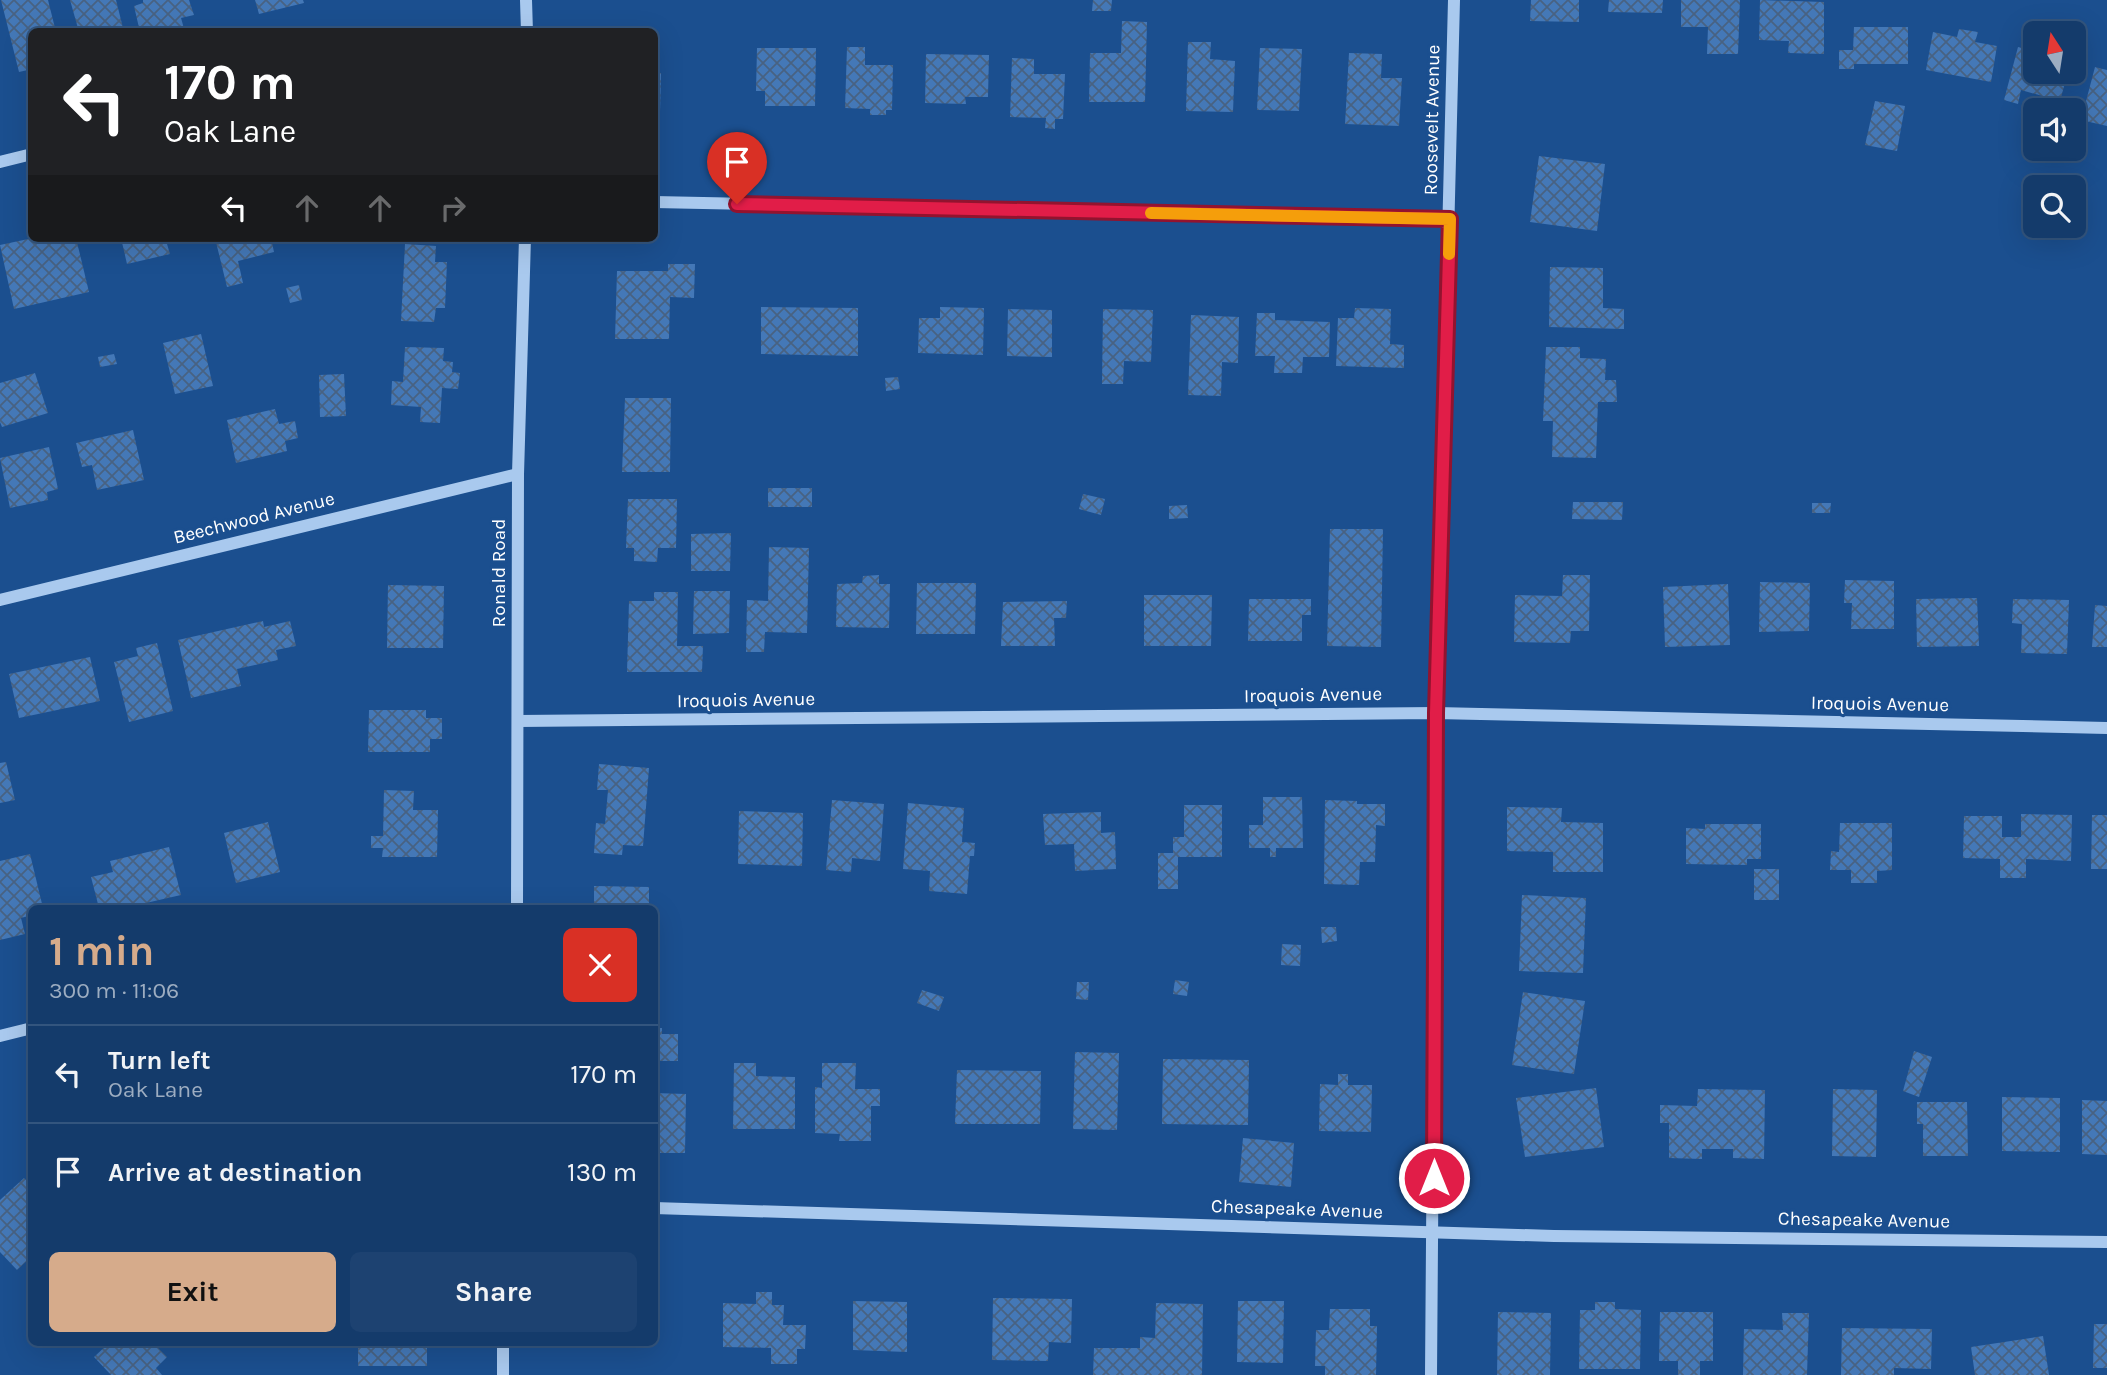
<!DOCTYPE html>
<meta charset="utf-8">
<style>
:root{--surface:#143b6b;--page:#1d4271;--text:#f1f3f6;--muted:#9dadc1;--line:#33557e;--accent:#d6ab8b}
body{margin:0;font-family:Karla,sans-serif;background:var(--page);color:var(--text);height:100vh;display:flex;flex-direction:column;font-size:26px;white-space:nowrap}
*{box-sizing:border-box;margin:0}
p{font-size:23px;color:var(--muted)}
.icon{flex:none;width:38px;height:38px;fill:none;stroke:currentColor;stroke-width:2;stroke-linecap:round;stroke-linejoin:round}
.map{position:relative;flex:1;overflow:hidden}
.side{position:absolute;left:28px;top:905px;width:630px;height:441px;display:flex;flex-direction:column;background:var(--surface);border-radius:10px;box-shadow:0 7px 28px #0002,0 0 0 2px var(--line)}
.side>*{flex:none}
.guide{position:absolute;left:28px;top:28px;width:630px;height:214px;border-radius:10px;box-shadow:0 7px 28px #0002,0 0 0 2px var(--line);background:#202124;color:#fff;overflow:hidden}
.needle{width:46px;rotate:348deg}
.controls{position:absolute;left:2023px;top:21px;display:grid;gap:14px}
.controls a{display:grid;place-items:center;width:63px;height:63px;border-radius:10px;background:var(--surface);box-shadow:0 7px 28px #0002,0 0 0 2px var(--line);font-size:35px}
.pin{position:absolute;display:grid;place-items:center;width:60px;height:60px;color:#fff;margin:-72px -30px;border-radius:50% 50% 50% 0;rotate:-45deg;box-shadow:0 0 7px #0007}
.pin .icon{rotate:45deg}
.me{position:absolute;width:77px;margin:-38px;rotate:0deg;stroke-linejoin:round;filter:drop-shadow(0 0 5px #0008)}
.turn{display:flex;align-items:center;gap:24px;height:147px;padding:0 21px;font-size:32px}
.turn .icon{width:91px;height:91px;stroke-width:2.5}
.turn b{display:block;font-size:49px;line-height:60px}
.lanes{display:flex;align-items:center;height:66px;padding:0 21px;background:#0003;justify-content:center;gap:35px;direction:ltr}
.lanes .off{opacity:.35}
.round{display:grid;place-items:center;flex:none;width:74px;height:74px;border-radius:10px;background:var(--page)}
.summary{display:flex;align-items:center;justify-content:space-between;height:119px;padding:0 21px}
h1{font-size:42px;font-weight:700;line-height:52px;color:var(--accent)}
.primary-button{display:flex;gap:14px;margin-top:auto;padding:14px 21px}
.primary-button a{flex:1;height:80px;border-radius:10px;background:var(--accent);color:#111;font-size:28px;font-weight:700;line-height:80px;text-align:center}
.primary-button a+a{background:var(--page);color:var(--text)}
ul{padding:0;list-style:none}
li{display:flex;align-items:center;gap:21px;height:98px;padding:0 21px;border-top:2px solid var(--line)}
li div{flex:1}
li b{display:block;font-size:26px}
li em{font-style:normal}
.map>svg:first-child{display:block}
.building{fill:url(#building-cross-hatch)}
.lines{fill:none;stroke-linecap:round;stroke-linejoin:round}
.minor{stroke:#a9c9ee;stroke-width:12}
.route-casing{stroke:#92132f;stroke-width:18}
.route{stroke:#e11d48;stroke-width:12}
.slow{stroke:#f59e0b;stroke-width:12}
.labels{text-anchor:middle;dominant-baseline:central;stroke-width:6;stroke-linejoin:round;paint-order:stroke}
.street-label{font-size:19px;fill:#fff;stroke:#1b4f8f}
</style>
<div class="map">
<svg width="2107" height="1375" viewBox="0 0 2107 1375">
<defs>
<pattern id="building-cross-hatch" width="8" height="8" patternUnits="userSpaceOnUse" patternTransform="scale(1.75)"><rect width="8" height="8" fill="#4478b7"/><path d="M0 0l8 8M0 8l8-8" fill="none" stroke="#486282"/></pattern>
</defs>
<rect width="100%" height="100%" fill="#1b4f8f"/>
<!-- building -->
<g class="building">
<path d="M1,0H48L56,32H32V69L19,72Z"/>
<path d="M70,0H116L124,32H79Z"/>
<path d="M143,0H189L194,15L181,18L185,32H140L134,6L143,3Z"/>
<path d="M255,0H303L304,3L259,14Z"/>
<path d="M1093,0H1112L1111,11H1092Z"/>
<path d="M1531,0H1579V22L1530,21Z"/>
<path d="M1609,0H1663L1662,13L1608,12Z"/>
<path d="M1681,0H1740L1738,54H1707L1708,27H1681Z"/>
<path d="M1760,0L1824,2V54L1788,53L1789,41L1759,40Z"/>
<path d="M1122,21L1147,22L1145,102H1089L1090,53H1121Z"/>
<path d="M1854,27H1908V64H1854V69H1839V50H1853Z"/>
<path d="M1959,29L1978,32L1975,42L1997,46L1991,82L1926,70L1933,32L1957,37Z"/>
<path d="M1188,42H1211L1210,59L1235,61L1233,112L1186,111Z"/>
<path d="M847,47H865V65H893L892,110H886V115H870V109L845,108Z"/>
<path d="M2018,47L2035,51V72H2068L2060,101L2021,90L2018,104L2004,100Z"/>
<path d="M757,48H816L815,106H765V91H756Z"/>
<path d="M1260,48L1302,49L1299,111L1257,110Z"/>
<path d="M1349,53L1382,54L1381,78H1402L1399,126L1345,124Z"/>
<path d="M926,54L989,55L988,97H965L966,104L925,103Z"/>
<path d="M1012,58L1034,59V74H1065L1063,119H1055V129L1045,128L1046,118L1010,117Z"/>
<path d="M2095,67L2107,70V126L2081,120Z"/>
<path d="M654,73H661L659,151H654Z"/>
<path d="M1875,101L1905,106L1897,151L1865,145Z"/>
<path d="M1539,156L1605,164L1597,231L1530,222Z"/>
<path d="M33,238H76L89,292L14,309L0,245Z"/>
<path d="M121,238H186V239L167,244L170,254L127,264Z"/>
<path d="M215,238H271L274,252L238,261L243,283L227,287Z"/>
<path d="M405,244L436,246L435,262H447L445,308H436L434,322L401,321Z"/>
<path d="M668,264H695L694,298L670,297L669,339H615L617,271H668Z"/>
<path d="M1550,267L1603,268V308L1624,309V329L1549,327Z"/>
<path d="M299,285L302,300L290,303L286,288Z"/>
<path d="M761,307L858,308V356L761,354Z"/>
<path d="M940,307L984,308L983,355L918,353L919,318H940Z"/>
<path d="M1355,308L1391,309L1390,344L1404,345V368L1336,366L1338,318H1354Z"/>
<path d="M1008,309L1052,310V357L1007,356Z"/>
<path d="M1103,309L1153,310L1151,362L1124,361L1123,384H1102Z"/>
<path d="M1257,313H1275V320L1330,322L1329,357H1303L1302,373H1274L1275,356H1255Z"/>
<path d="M1191,315L1239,317L1238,363L1222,362L1221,396L1188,395Z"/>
<path d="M201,334L213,386L175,394L163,343Z"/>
<path d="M405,347L444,348L443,361L453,362L452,372L460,373L458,389L442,388L440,423L420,422L421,407L391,405L392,381L403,382Z"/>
<path d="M1546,347H1580V358L1606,359L1605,380H1616L1617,402H1598L1596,458L1552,457L1553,421H1543Z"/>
<path d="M114,354L117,364L100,367L98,357Z"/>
<path d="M35,373L48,413L2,427L0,422V383Z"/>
<path d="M344,374L346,416L320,417L319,375Z"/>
<path d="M898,377L900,389L886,391L885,378Z"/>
<path d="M625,398H671L670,472H622Z"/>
<path d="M275,409L279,424L295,421L298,438L285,441L287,451L236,463L227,420Z"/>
<path d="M133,430L144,480L97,490L92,465L82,467L76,443Z"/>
<path d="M49,447L58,489L47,492L48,500L10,508L0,458Z"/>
<rect x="768" y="488" width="44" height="19"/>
<path d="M1083,494L1105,499L1101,515L1079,509Z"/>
<path d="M628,499H677L676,548H658L657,562L634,561V548H626Z"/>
<path d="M1573,502H1623L1622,520L1572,519Z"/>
<path d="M1812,503H1831L1830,513H1812Z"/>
<path d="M1187,505L1188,518L1169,519V506Z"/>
<path d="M1330,529H1383L1381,647L1327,646Z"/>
<path d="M731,533L730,571H691V534Z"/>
<path d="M769,547L809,548L807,633L765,632L764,652H746L747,600L768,601Z"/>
<path d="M879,575V584H890L889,628L836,627L837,584L862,583L863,576Z"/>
<path d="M1563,575H1590L1589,631H1571L1570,643L1514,642L1515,595L1562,596Z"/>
<path d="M1845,580L1894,581V629H1851L1852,603H1844Z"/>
<path d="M1760,582L1810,583L1809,631L1759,632Z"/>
<path d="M917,583H976L975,634H916Z"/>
<path d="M1728,584L1730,645L1665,647L1663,587Z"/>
<path d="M388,585L444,586L443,648H387Z"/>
<path d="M694,591H730L729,633L693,634Z"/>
<path d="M654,592H678L677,646H703L702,672H627L629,601H654Z"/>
<path d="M1144,595H1212L1211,646H1144Z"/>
<path d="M1977,598L1979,646L1917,647L1916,599Z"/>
<path d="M1249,599H1311V615H1302V641H1248Z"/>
<path d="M2013,599L2069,600L2067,654L2021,653L2022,624L2012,623Z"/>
<path d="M1067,601L1066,618H1054L1055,646H1001L1003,602Z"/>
<path d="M2095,605L2107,606V647H2092Z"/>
<path d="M263,621L264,627L290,621L296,646L276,650L278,660L237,669L241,686L191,698L178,640Z"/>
<path d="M157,643L173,711L129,722L114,662L138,656L136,648Z"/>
<path d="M90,657L100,701L19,718L9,674Z"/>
<path d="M369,710H426V718H442V739H430V752H368Z"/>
<path d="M6,762L15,800L0,803V763Z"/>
<path d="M599,764L649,768L643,846L623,845L622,855L594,853L596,823L605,824L608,790H597Z"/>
<path d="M384,790L414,791L413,810H438L437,857H382L383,848H371V836H383Z"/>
<path d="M1263,797H1302L1303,848H1276V857H1270V848H1249V825H1263Z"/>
<path d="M832,800L884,804L880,861L852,858L851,872L826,870Z"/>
<path d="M1325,800L1357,801V804H1385V826L1376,825L1375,862H1360L1359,885L1324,884Z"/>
<path d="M908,803L964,808L962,842L975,843L974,856H970L967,894L929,891L930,871L903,869Z"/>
<path d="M1184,805H1222V857H1178V889H1158V853H1173V837H1184Z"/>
<path d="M1507,807L1562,808L1561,822L1603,823V872H1553V852L1507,851Z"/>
<path d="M739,811L803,813L802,866L738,864Z"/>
<path d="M1101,812V833L1115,832L1116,869L1075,871L1074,844L1045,845L1043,814Z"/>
<path d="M2021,814L2072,815L2071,861L2026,859V878H2000V859L1963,858L1964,816H2002V837H2021Z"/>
<path d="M2092,815H2107V869H2091Z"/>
<path d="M268,822L280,872L236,883L224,833Z"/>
<path d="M1840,823H1892V870L1877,871V883H1851V870H1830L1831,851L1839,852Z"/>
<path d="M1705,824H1761V859H1747V865L1686,864V828L1705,829Z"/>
<path d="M169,847L181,895L124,908H99L91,877L113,872L110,861Z"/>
<path d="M30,854L43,908H32V915L21,918L25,934L0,940V861Z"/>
<rect x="1754" y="869" width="25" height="31"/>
<path d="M594,886L649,887V908H594Z"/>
<path d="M1522,895L1586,898L1583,973L1519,971Z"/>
<path d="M1321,927H1336L1337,941L1322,943Z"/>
<path d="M1282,944L1301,945L1300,966L1281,965Z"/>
<path d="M1175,980L1189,982L1187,996L1173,994Z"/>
<path d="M1077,982H1089L1088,1000L1076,999Z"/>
<path d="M922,990L944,997L939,1011L917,1003Z"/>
<path d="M1523,992L1585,1001L1574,1074L1512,1065Z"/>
<path d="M654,1028H662V1034H678V1061H654Z"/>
<path d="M1914,1051L1932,1057L1919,1097L1903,1091Z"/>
<path d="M1075,1052L1119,1053L1117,1130L1073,1129Z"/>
<path d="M1163,1059L1249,1060L1248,1125L1162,1124Z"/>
<path d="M734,1063H756V1076L795,1077V1129H733Z"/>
<path d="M822,1063H856L855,1089H880V1106H871V1141H839L840,1134L815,1133V1087L822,1088Z"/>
<path d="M957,1070L1041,1071L1040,1124H955Z"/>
<path d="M1338,1074H1348V1085H1372L1371,1132L1319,1131L1320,1084L1338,1085Z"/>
<path d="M1596,1088L1604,1147L1525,1157L1516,1098Z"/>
<path d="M1698,1089L1765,1090L1764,1159L1733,1158V1149H1702V1159L1669,1158V1123H1660V1105L1697,1106Z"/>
<path d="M1833,1089L1877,1090L1876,1157L1832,1156Z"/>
<path d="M654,1093L686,1094L685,1153H654Z"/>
<path d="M2002,1097L2060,1098V1152L2002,1151Z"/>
<path d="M2082,1100L2107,1101V1155L2082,1154Z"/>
<path d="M1917,1102H1967L1968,1156H1923V1124H1917Z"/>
<path d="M1243,1138L1294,1143L1291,1187L1239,1182Z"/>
<path d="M24,1178L32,1186V1218L29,1221L32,1224V1256L17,1270L0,1252V1200Z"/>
<path d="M756,1292H772V1305H784L783,1325H806L805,1349H797V1364H771V1348L723,1347V1303L756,1304Z"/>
<path d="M993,1298L1072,1299L1071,1343L1049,1342L1048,1361L992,1360Z"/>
<path d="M853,1301L907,1302V1352L853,1350Z"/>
<path d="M1238,1301H1284L1283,1363L1237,1362Z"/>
<path d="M1595,1302H1615V1309L1641,1310L1640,1369H1579L1580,1310H1595Z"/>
<path d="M1156,1303L1203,1304L1202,1375H1093L1094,1348H1140V1337L1155,1338Z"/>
<path d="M1330,1309H1370V1326H1377L1376,1375H1325V1366H1315L1316,1330H1329Z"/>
<path d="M1498,1312L1551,1313L1550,1375H1497Z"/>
<path d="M1660,1312H1713V1361H1700V1375H1678V1361H1659Z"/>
<path d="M1782,1313H1809L1807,1375H1743L1744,1329L1783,1330Z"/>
<path d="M2094,1324H2107V1368H2093Z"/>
<path d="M1842,1328L1932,1329L1931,1369L1894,1368V1375H1841Z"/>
<path d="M2043,1336L2049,1375H1975L1971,1347Z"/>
<path d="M110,1342H152L167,1357L156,1368L162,1375H111L94,1357Z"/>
<rect x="358" y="1342" width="69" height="24"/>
</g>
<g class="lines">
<!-- minor -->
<g class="minor">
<path d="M526,0L527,32"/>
<path d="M0,162L32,154"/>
<path d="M654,202L1450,219"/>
<path d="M0,600L518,474"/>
<path d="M518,721L1436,713L2107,728"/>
<path d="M517,908L518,474L525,238"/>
<path d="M0,1036L32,1028"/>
<path d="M654,1208L1554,1236L2107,1242"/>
<path d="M503,1375V1342"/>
<path d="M1431,1375L1436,713L1454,0"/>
</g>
</g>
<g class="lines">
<!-- route casing -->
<g class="route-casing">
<path id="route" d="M737,204L1450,219L1436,713L1434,1178"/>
</g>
<!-- route -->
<use href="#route" class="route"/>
<!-- slow -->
<path class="slow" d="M1151,213L1450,219L1449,254"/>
</g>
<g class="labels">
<!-- street labels -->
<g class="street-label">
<text transform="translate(1432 120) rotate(-89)">Roosevelt Avenue</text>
<text transform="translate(254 518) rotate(-14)">Beechwood Avenue</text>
<text transform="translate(499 573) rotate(-90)">Ronald Road</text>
<text transform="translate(1313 695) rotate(-1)">Iroquois Avenue</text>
<text transform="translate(746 700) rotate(-1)">Iroquois Avenue</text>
<text transform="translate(1880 704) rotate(1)">Iroquois Avenue</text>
<text transform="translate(1297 1209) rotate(2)">Chesapeake Avenue</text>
<text transform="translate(1864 1220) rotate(1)">Chesapeake Avenue</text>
</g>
</g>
</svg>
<div class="controls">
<a><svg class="needle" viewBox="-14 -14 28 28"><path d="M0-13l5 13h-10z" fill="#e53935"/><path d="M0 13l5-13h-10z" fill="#9dadc1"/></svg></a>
<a><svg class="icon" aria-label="sound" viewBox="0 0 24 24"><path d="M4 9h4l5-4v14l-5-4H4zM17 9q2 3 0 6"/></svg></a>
<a><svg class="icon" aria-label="search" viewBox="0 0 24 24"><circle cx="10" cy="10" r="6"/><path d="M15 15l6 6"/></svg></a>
</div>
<div class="pin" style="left:737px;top:204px;background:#d93025"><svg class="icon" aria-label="arrive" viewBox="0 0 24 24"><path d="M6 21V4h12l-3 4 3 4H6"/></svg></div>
<svg class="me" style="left:1434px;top:1178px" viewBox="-20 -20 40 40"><circle r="17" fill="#e11d48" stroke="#fff" stroke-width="3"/><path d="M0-11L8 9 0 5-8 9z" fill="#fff"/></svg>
<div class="guide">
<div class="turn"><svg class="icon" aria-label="left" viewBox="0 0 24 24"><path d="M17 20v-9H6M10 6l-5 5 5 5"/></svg><div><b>170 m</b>Oak Lane</div></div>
<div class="lanes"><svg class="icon" aria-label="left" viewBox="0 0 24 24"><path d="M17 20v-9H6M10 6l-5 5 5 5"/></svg><svg class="icon off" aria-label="ahead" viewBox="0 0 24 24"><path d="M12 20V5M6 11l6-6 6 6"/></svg><svg class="icon off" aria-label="ahead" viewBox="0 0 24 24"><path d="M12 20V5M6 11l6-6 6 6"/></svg><svg class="icon off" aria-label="right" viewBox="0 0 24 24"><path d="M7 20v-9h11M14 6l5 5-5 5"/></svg></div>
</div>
<section class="side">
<div class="summary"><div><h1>1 min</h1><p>300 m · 11:06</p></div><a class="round" style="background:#d93025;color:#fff"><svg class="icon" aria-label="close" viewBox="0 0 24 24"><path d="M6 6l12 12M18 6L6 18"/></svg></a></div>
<ul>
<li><svg class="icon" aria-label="left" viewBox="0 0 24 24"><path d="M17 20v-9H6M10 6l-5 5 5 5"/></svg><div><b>Turn left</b><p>Oak Lane</p></div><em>170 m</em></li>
<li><svg class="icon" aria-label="arrive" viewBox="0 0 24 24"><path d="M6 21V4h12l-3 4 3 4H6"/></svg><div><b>Arrive at destination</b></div><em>130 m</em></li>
</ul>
<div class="primary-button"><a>Exit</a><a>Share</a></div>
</section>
</div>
